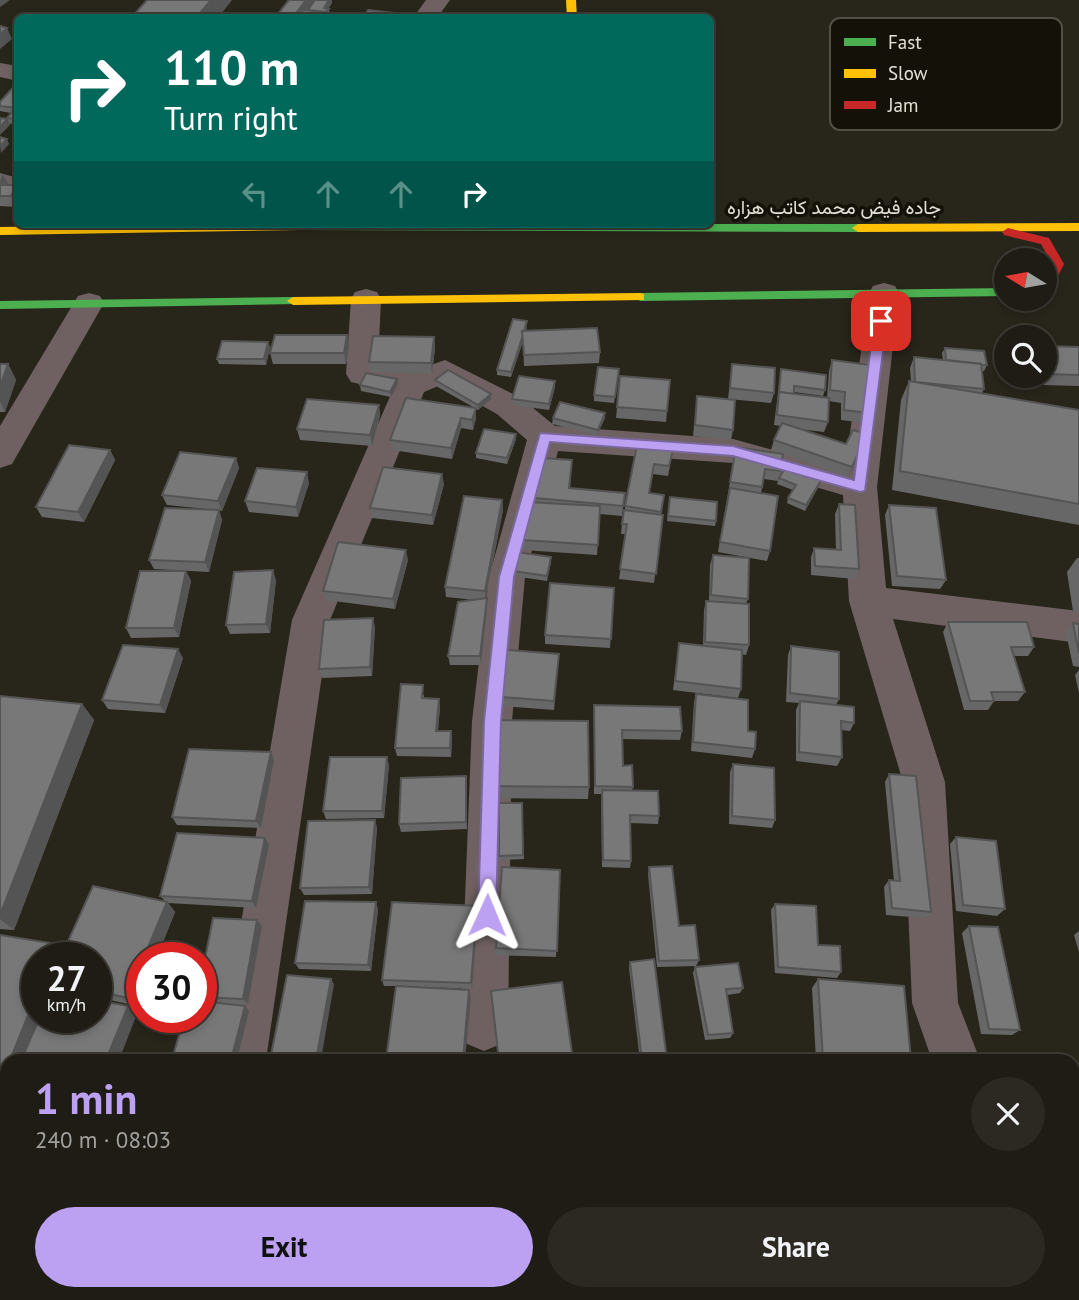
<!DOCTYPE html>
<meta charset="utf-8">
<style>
:root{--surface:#1e1c14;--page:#2b2922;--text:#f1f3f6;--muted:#a1a1a0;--line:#3c3a34;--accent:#bca0f2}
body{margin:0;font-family:"PT Sans",Vazirmatn,sans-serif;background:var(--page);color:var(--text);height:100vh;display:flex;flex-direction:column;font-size:26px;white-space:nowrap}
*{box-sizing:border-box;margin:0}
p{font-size:23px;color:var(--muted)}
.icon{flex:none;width:38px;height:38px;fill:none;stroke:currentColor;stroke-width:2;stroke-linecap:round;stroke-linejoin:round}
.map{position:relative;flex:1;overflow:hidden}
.details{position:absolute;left:0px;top:1054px;width:1080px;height:247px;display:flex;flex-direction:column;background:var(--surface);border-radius:21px 21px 0 0;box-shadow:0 4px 10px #0003,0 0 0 2px var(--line)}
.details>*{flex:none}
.top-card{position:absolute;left:14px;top:14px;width:700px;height:214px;border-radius:10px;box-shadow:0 4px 10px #0003,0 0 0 2px var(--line);background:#00695c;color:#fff;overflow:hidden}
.needle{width:46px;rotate:281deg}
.controls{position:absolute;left:994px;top:248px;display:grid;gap:14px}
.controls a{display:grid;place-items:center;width:63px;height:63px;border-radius:50%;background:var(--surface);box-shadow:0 4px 10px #0003,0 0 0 2px var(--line);font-size:35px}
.speed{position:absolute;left:21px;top:942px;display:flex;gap:14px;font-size:35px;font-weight:700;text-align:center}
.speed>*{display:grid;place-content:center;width:91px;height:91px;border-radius:50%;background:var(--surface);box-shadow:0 4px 10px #0003,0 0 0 2px var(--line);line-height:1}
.speed small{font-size:18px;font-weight:400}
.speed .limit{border:10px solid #d22;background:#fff;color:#111}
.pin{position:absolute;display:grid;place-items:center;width:60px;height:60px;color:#fff;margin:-30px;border-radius:14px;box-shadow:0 4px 10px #0006}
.me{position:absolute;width:77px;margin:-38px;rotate:1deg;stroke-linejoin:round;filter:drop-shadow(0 0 5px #0008)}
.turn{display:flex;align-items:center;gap:24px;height:147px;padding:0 35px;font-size:32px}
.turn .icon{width:91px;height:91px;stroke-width:2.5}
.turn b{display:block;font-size:49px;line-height:60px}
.lanes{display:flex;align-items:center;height:66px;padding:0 35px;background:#0003;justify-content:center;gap:35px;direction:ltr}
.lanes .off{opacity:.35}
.round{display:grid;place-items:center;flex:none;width:74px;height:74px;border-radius:37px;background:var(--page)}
.headline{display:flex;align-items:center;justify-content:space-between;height:119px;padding:0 35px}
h1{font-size:42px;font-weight:700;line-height:52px;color:var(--accent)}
.action{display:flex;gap:14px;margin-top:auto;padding:14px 35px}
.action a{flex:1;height:80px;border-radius:42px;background:var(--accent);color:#111;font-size:28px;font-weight:700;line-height:80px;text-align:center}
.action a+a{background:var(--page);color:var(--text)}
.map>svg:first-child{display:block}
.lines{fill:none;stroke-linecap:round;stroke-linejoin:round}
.street{fill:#6f6161;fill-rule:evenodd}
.fast{fill:#4caf50;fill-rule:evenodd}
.slow{fill:#ffc107;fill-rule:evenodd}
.jam{fill:#c62828;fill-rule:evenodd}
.wall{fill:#686767}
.shaded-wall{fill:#555454}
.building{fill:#797878;stroke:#555454;stroke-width:2}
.route{fill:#bca0f2;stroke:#7a689d;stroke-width:2}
.labels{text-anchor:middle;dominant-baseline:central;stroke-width:7;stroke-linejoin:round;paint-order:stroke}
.far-street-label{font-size:19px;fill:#e3e0d5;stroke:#141109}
.key{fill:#141109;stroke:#524f46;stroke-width:2}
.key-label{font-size:19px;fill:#e3e0d5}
</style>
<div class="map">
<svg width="1079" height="1300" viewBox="0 0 1079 1300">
<rect width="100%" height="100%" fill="#28261b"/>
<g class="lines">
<!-- street -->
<g class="street">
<path d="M426,0H450L437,18H413Z"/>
<path d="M0,63L18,66V81L0,77Z"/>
<path d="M0,173L18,178V196L0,191Z"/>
<path d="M884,283L895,286L899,293L877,487L886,588L1079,611V643L893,619L945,782L958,1003L980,1060H932L912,1003L903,782L849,601L843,495L733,463L558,451L525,577L512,721L508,1027L501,1044L484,1051L467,1044L460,1027L472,721L489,577L527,440L497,414L443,384L424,392L330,620L266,1060H218L292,620L392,392L351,382L346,374L351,299L355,292L366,289L377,292L381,299L378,366L409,373L445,360L521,398L555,426L733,439L845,470L869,293L873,286Z"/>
<path d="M89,293L100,296L104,303L12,464L0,468V426L78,296Z"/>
<path d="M179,1293H233L232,1300H178Z"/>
<path d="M1013,1293H1067L1069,1300H1015Z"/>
</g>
<!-- fast -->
<g class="fast">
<path d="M294,224H858L864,228L858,232L299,230L295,229Z"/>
<path d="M1006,288V296L640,301L634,297L640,293Z"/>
<path d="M293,297L297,298V304L0,309V301Z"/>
</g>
<!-- slow -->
<g class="slow">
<path d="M566,0H576L577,18H567Z"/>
<path d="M1079,223V231L858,232L852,228L858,224Z"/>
<path d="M200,224H304L305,226L299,230L0,235V227Z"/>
<path d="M640,293L644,294V300L293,305L287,301L293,297Z"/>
</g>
<!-- jam -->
<path class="jam" d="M1008,228L1049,238L1064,264L1054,284L1045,286V278L1052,264L1041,244L1004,235L1002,232Z"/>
</g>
<!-- wall -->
<g class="wall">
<path d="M289,0H332V3L328,9L330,13L360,18H279L278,14Z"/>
<path d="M18,83V129L14,128L12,124H9L10,125L7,119L11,113L0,111V102Z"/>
<path d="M0,174H3L16,207L0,206Z"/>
<path d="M527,326L526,331L600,352L599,363L524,366L523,341L511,377L497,375V370Z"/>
<path d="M347,335L349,346L346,364H273L270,353Z"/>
<path d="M434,337L435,348L432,374L370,372L369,362Z"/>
<path d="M268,342L270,347L266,365L219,364L217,359Z"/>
<path d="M1003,345H1006V376H1045V346L1079,347V386L1006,384L998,355Z"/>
<path d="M945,348L987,365L984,371H982L984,389L982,393L1079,410V525L892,490L901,400L909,381H911L910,368L914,357L943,360L942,353Z"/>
<path d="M832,360L869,413L866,423L841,420V403L829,401L828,422L824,432L799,429L846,444L867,434L848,477L783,454L780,471L778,481L764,479L761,493L770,551L767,561L718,552L736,447L782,454L771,450L774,440L781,426L774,425L781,369L825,390L823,396L794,392V394L827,398L829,371Z"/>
<path d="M0,364H8L16,380L5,412H0Z"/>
<path d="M732,364L774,393L771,403L728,399Z"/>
<path d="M619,369L614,403L594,401V395Z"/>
<path d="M620,376L667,411L666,422L616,418Z"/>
<path d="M397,379L398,384L391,397L361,391L360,385Z"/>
<path d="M435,380L491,399L478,410L476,409V418L473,430L461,428L452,459L392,450L390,440L473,407L436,386Z"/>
<path d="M555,387L549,410L513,405L512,399Z"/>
<path d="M697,396L733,430L731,440L693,436Z"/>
<path d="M379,405L380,416L372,446L300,440L297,429Z"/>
<path d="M553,418H605L597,435L552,424Z"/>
<path d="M516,439L507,464L476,458V453Z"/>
<path d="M637,445L673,450L668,476L653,474L649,493L664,495L661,514L663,515L654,583L619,579L626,534H621L622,524Z"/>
<path d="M110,450L115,460L84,522L42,517L36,507Z"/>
<path d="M236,458L239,468L222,511L219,510L222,520L209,572L154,569L149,560L207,509L167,505L162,495Z"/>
<path d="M572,460L570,488L625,493L622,516L600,514L597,555L523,550V540L535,502V498Z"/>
<path d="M779,478L822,479L820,484L805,511L787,503L788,498L793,490L777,484Z"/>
<path d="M309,483L298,517L249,512L245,501Z"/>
<path d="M444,484L433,525L372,518L370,508Z"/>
<path d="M670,497L716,521L715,526L667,521Z"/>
<path d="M502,500L503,510L486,598L487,607L481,665H450L448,656L475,600L446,597L445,587Z"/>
<path d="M839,504L859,569L855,579L811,575V557L814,548L836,550L835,514Z"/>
<path d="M889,505L946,580L940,589L892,586L885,515Z"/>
<path d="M713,555L748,599L746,604L749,645L746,655L742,654L741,689L738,698L673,690L679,643L703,646L704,610L706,601H709L710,565Z"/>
<path d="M1077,558H1079V612L1073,611L1067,572Z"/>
<path d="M408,560L395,609L326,600L323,591Z"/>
<path d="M551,562L547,581L513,576V571Z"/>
<path d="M186,571L191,581L179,637L131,638L126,628Z"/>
<path d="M276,580L270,633L230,634L226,625Z"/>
<path d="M614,588L610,648L545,644V635Z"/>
<path d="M948,622L1034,647L1028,656H1014L1025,692L1018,701H994L988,710H964L943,632Z"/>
<path d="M1073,623L1079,624V667L1073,666L1066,633Z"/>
<path d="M375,627L372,676L322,678L319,669Z"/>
<path d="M791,646L839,699L836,705L854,723L850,731L841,730L842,757L837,766L796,761V710L799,703L786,702L788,655Z"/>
<path d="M559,654L554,710L501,706L500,697Z"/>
<path d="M183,658L165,713L108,709L102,700Z"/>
<path d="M1079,670V693L1075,675Z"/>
<path d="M424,694V698L439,699L440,707L438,731H451L452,740L451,757L397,756L395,748Z"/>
<path d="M696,694L748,731L755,749L752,758L691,751L694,702Z"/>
<path d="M0,696L82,704L94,720L14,930L0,929Z"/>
<path d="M594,705L682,731L680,740L622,739L623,766L633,787L632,791L659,816L658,824L630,823L631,861L630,868L602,867L601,794H594Z"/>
<path d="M271,752L274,760L261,828L177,825L172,817Z"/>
<path d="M733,764L775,820L772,828L729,824L730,772Z"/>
<path d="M389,765L384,818L326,819L323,811Z"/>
<path d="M889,774L931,912L925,918L886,915L884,887L889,880L894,881L885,782Z"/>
<path d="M467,784V829L401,832L399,824Z"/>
<path d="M494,786L589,787L588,799L495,798Z"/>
<path d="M499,803H522L524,859L499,860Z"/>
<path d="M377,827L372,894L304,895L300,888Z"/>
<path d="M956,837L1005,909L997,916L956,911L950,844Z"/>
<path d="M269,845L256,908L168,903L175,912L157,957H142L137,1006L96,997V957H37V1017L137,1014L7,1060V1087L0,1086V935L56,944L64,950L165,901L160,896Z"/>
<path d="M649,867L679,926L699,960L696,966L657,967L648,874Z"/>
<path d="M560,870L556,957L496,955V948Z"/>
<path d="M775,904L818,945L841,972L837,978L775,973L771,910Z"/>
<path d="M378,909L371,971L299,969L295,963Z"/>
<path d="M478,912L472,989L428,987L469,990L471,998L396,986H384L382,980Z"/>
<path d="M262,926L248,1004H225L245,1006L249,1011L201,1017V979Z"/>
<path d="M969,926L1020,1030L1012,1035L981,1034L962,933Z"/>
<path d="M1079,931V952L1074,935Z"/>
<path d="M630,962L667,1060H640L629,968Z"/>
<path d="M695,967L743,988L740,993L727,995L733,1033L730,1038L705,1040L693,973Z"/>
<path d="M818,979L911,1060H816L812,988Z"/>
<rect x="1073" y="1075" width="6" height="110"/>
<path d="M1079,1204V1267L1073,1242V1205Z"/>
</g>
<!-- shaded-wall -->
<g class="shaded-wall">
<path d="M0,0H10L0,7Z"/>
<path d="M211,0H232L218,18H196Z"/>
<path d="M306,0H315L303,18H295Z"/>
<path d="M329,0H332V3L324,14V8Z"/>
<path d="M7,28L12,39L0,49V34Z"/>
<path d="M7,119L10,125L0,135V127Z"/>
<path d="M7,139L9,144L1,153L0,146Z"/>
<path d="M3,174L9,185L0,189V181Z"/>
<path d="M16,185L18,189V203L16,207L11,196Z"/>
<path d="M347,335L349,346L346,364L344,353Z"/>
<path d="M522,336L523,341L511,377V372Z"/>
<path d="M434,337L435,348L432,374L431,363Z"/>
<path d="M268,342L270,347L266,365L264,359Z"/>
<path d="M8,364L16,380L5,412L0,402V386Z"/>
<path d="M397,379L398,384L391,397L390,392Z"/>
<path d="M555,381V387L549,410V404Z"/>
<path d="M491,394V399L478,410V405Z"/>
<path d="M379,405L380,416L372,446L370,435Z"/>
<path d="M476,408V418L473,430L472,420Z"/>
<path d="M605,413V418L597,435L598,430Z"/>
<path d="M461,418V428L452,459L451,448Z"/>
<path d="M516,434V439L507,464V458Z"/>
<path d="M867,434L863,445L848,477L852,467Z"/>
<path d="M110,450L115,460L84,522L78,512Z"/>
<path d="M236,458L239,468L222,511L218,501Z"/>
<path d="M307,472L309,483L298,517L296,507Z"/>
<path d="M442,474L444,484L433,525L432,515Z"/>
<path d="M822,479L820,484L805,511L806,505Z"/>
<path d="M502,500L503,510L485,601V591Z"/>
<path d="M219,510L222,520L209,572L205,562Z"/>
<path d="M406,550L408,560L395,609L393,599Z"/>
<path d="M273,570L276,580L270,633L266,624Z"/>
<path d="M186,571L191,581L179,637L174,628Z"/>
<path d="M487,598V607L481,665L480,656Z"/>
<path d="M373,618L375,627L372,676L370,667Z"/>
<path d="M178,649L183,658L165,713L160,705Z"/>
<path d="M439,699L440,707L437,740L436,731Z"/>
<path d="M82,704L94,720L14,930L0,919V915Z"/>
<path d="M451,731L452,740L451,757L450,748Z"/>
<path d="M271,752L274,760L261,828L256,821Z"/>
<path d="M387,757L389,765L384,818L382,811Z"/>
<path d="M466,776L467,784V829L466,822Z"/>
<path d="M375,820L377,827L372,894L369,887Z"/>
<path d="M265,838L269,845L256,908L252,901Z"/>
<path d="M167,902L175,912L157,957H144Z"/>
<path d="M376,902L378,909L371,971L368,965Z"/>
<path d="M477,906L478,912L472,989L471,983Z"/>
<path d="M257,920L262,926L248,1004L243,999Z"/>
<path d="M56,944L67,953L65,957H51Z"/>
<path d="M142,963V995L137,1006L128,998Z"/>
<path d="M331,979L334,984L321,1060H316Z"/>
<path d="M469,990L471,998L465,1060H463Z"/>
<path d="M37,993V1017H42L25,1060H10Z"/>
<path d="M128,1006L137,1014L119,1060H106Z"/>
<path d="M245,1006L249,1011L237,1060H231Z"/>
<path d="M7,1067V1085L1,1082Z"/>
<path d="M298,1293H305L304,1300H297Z"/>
</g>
<!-- building -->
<g class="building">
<path d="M147,0H211L196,18H131Z"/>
<path d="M289,0H306L294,16L278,14Z"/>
<path d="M315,0H329L324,8L329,9L326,12L308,10Z"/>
<path d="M303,10L360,16L359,18H298Z"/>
<path d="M368,10L395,13L392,18H363Z"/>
<path d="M0,26L7,28L0,34Z"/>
<path d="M17,83L18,96L14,99L18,100V108L0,106V102Z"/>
<path d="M13,111L18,112V123H12L15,119L7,118Z"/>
<path d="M0,118L7,119L0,127Z"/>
<path d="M0,137L7,139L0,146Z"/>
<path d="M0,185H16L11,196H0Z"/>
<path d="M513,319L527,321L524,331H522L523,335L511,372L497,370Z"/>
<path d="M597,328L600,352L524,355L522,331Z"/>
<path d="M275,335H347L344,353H270Z"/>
<path d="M373,336L434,337L431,363L369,362Z"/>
<path d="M222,341L268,342L264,359H217Z"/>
<path d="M1003,345H1006V356Z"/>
<path d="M1045,346L1079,347V375L1045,374Z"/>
<path d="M945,348L984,351L987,365H981V364L946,360Z"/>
<path d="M914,357L981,364L984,389L915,382Z"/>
<path d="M832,360L870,365L869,413L844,410L845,392L830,390Z"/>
<path d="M0,364H8L0,386Z"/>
<path d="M732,364L775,368L774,393L730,388Z"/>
<path d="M598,367L619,369L615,397L594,395Z"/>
<path d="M781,369L826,375L825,390L794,386V394L779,392Z"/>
<path d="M448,370L491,394L478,405L435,380Z"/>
<path d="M366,373L397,379L390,392L360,385Z"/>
<path d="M519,376L555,381L549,404L512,399Z"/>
<path d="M620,376L670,380L667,411L617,407Z"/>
<path d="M909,381L1079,410V504L900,471Z"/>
<path d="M779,392L829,398L828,422L777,415Z"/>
<path d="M697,396L735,400L733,430L695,425Z"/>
<path d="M406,398L476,408L472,420L461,418L451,448L390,440Z"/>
<path d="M307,399L379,405L370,435L297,429Z"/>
<path d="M560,402L605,413L598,430L553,418Z"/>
<path d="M782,423L846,444L853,430L867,434L852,467L774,440Z"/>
<path d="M484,429L516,434L507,458L476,453Z"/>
<path d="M69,445L110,450L78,512L36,507Z"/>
<path d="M637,445L673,450L669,466L654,464L649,493L664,495L661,512L625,506Z"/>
<path d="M736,447L783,454L780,471L765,469L762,487L730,482Z"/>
<path d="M180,452L236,458L218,501L162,495Z"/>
<path d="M542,458L572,460L569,488L625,493L623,506L535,498Z"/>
<path d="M787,465L822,479L806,505L788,498L796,485L779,478Z"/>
<path d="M383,467L442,474L432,515L370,508Z"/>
<path d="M257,468L307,472L296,507L245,501Z"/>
<path d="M730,488L778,496L770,551L720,542Z"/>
<path d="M464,496L502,500L485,591L445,587Z"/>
<path d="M670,497L717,502L716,521L668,516Z"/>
<path d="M527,502L600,506L598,545L523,540Z"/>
<path d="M839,504L855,505L859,569L815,566L814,548L841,550Z"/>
<path d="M889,505L936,508L946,580L897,576Z"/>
<path d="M165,508L219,510L205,562L149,560Z"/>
<path d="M624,510L663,515L656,574L620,569L627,524H622Z"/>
<path d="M338,542L406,550L393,599L323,591Z"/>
<path d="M517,552L551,557L547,576L513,571Z"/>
<path d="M713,555L749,558L748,599L711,595Z"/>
<path d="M273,570L266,624L226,625L234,572Z"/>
<path d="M140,571H186L174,628H126Z"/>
<path d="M550,583L614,588L611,639L545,635Z"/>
<path d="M487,598L480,656H448L458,602Z"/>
<path d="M706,601L749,604V645L705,642Z"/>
<path d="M373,618L370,667L319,669L324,620Z"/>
<path d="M948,622H1027L1034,647H1011L1025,692H991L994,701H970Z"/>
<path d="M1073,623L1079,624V653Z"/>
<path d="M679,643L742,650L741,689L675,681Z"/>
<path d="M123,645L178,649L160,705L102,700Z"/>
<path d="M791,646L839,652V699L790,693Z"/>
<path d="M507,650L559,654L554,701L500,697Z"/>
<path d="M401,684L423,685L422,698L439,699L436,731H451L450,748H395Z"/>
<path d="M696,694L748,700V731L756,732L755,749L693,742Z"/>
<path d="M0,696L82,704L0,915Z"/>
<path d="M800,701L854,707V723L841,721L842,757L799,752Z"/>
<path d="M594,705L680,707L682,731L622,730L623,766L632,765L633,787L595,786Z"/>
<path d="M496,720L588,721L589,787L494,786Z"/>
<path d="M189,749L271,752L256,821L172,817Z"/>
<path d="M330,757H387L382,811H323Z"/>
<path d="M733,764L774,768L775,820L732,816Z"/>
<path d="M889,774L916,776L931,912L892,908L889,880L900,881Z"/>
<path d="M466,776V822L399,824L401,778Z"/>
<path d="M602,790L658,791L659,816L630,815L631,861L603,860Z"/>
<path d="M499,803H522L523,855L499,856Z"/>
<path d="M375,820L369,887L300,888L308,821Z"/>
<path d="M177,833L265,838L252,901L160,896Z"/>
<path d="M956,837L996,841L1005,909L963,905Z"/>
<path d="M672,866L679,926L695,925L699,960L659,961L649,867Z"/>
<path d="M502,867L560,870L557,951L496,948Z"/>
<path d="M93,886L167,902L144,957H142V963L128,998L96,991V957H61Z"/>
<path d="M305,901L376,902L368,965L295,963Z"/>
<path d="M392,902L477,906L471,983L382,980Z"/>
<path d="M775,904L816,906L818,945L840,946L841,972L778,967Z"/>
<path d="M213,918L257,920L243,999L201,997V979Z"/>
<path d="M969,926L998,927L1020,1030L989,1029Z"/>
<path d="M0,935L56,944L51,957H37V993L10,1060H7V1067L1,1082H0Z"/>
<path d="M654,959L667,1060H642L630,962Z"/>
<path d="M738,963L743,988L726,989L733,1033L708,1035L695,967Z"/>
<path d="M287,975L331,979L316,1060H270Z"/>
<path d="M818,979L904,986L911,1060H823Z"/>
<path d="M562,982L573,1060H499L491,991Z"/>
<path d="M396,986L469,990L463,1060H386Z"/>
<path d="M96,1000L128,1006L106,1060H21L40,1017H96Z"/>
<path d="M201,1001L245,1006L231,1060H172L184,1017H201Z"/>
<rect x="1073" y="1075" width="6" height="105"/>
<path d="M2,1131L7,1132V1244L0,1243V1137Z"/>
<path d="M232,1293H298L297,1300H231Z"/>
<path d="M397,1293H468V1300H396Z"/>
<path d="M547,1293H581L582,1300H510Z"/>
</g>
<!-- route -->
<path class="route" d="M881,317L887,321L865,491L860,492L733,456L550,442L514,577L501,721L496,915L494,922L487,924L481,922L478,915L484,721L499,577L540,433L733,446L854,480L874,321Z"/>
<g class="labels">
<!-- far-street labels -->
<g class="far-street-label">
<text x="834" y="207">جاده فیض محمد کاتب هزاره</text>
</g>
</g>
<!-- legend -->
<rect x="830" y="18" width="232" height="112" rx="10" class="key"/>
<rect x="844" y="38" width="32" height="8" fill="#4caf50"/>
<rect x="844" y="69" width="32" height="9" fill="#ffc107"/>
<rect x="844" y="101" width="32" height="8" fill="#c62828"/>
<g class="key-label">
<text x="888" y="49">Fast</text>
<text x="888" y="80">Slow</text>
<text x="888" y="112">Jam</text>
</g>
</svg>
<div class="controls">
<a><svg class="needle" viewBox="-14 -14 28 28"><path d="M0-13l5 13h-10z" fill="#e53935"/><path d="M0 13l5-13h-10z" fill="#a1a1a0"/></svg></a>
<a><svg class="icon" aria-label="search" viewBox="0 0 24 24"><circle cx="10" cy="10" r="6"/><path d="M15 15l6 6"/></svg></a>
</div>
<div class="speed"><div>27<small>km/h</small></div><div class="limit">30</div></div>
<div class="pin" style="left:881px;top:321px;background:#d93025"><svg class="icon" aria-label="arrive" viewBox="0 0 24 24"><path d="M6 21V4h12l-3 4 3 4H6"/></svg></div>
<svg class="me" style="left:487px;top:915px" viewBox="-20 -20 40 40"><path d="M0-17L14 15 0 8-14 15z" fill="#bca0f2" stroke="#fff" stroke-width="4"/></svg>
<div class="top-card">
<div class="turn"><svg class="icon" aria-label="right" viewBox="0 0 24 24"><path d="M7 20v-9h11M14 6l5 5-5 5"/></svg><div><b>110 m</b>Turn right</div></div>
<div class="lanes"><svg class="icon off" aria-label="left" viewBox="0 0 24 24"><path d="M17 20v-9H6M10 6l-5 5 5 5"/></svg><svg class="icon off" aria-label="ahead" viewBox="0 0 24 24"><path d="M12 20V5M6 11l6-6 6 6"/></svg><svg class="icon off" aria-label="ahead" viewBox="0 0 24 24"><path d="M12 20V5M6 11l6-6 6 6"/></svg><svg class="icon" aria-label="right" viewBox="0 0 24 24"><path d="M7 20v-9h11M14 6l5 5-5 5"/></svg></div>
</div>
<section class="details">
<div class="headline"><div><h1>1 min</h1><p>240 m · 08:03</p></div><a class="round"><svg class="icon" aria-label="close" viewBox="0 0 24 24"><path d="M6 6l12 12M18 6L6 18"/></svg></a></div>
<div class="action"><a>Exit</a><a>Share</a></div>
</section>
</div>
